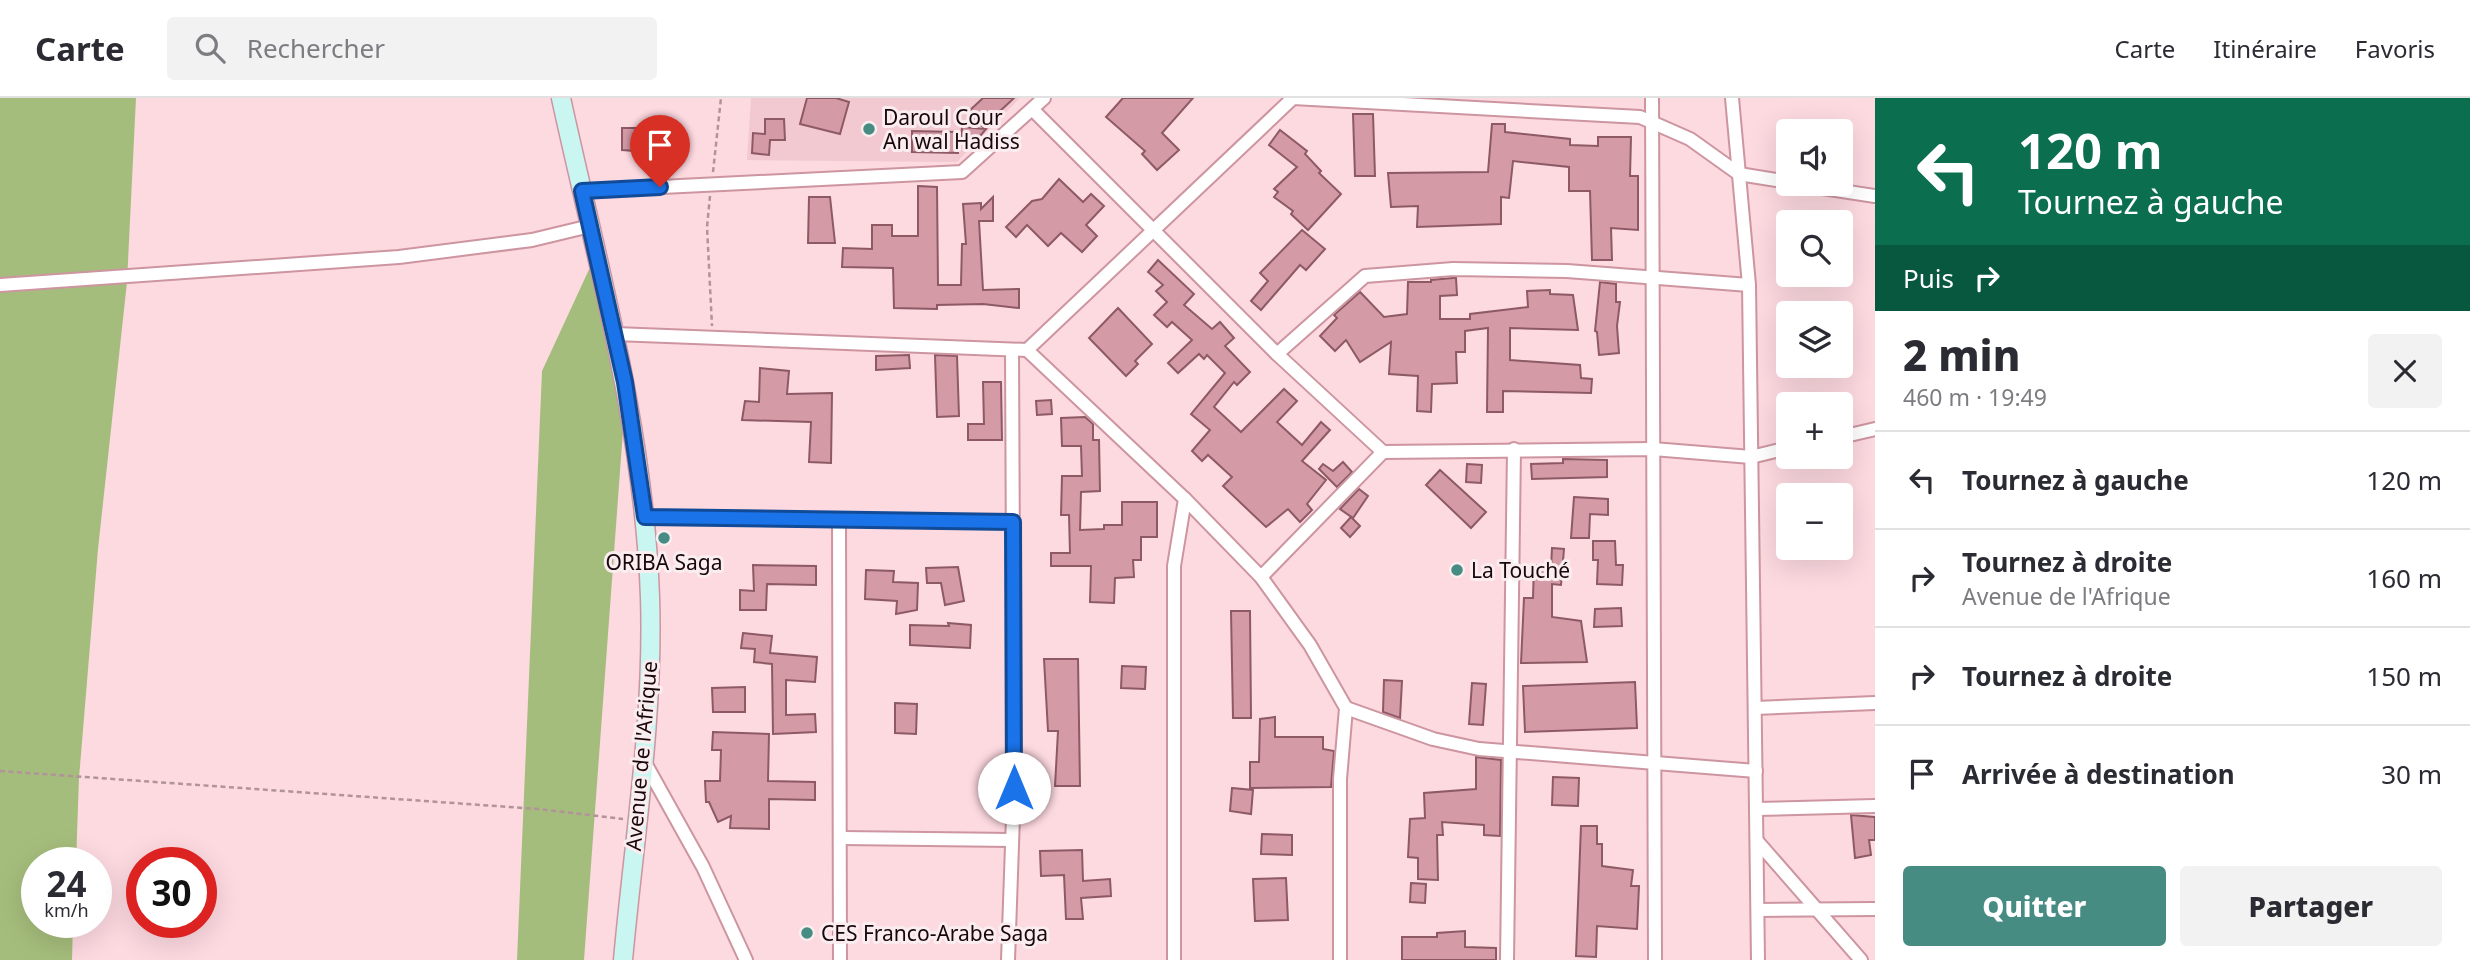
<!DOCTYPE html>
<html lang="fr">
<meta charset="utf-8">
<style>
:root{--surface:#fff;--page:#f2f2f3;--text:#2b2b33;--muted:#7c7c81;--line:#e1e1e2;--accent:#468c83}
body{margin:0;font-family:"Noto Sans",sans-serif;background:var(--page);color:var(--text);height:100vh;display:flex;flex-direction:column;font-size:26px;white-space:nowrap}
*{box-sizing:border-box;margin:0}
p{font-size:23px;color:var(--muted)}
.icon{flex:none;width:38px;height:38px;fill:none;stroke:currentColor;stroke-width:2;stroke-linecap:round;stroke-linejoin:round}
.map{position:relative;flex:1;overflow:hidden}
.side{display:flex;flex-direction:column;background:var(--surface);width:595px}
.side>*{flex:none}
.top-card{background:#0b6e4f;color:#fff;overflow:hidden}
.buttons{position:absolute;left:1776px;top:21px;display:grid;gap:14px}
.buttons a{display:grid;place-items:center;width:77px;height:77px;border-radius:7px;background:var(--surface);box-shadow:0 7px 28px #0002;font-size:35px}
.speed{position:absolute;left:21px;top:749px;display:flex;gap:14px;font-size:35px;font-weight:700;text-align:center}
.speed>*{display:grid;place-content:center;width:91px;height:91px;border-radius:50%;background:var(--surface);box-shadow:0 7px 28px #0002;line-height:1}
.speed small{font-size:18px;font-weight:400}
.speed .limit{border:10px solid #d22;background:#fff;color:#111}
.pin{position:absolute;display:grid;place-items:center;width:60px;height:60px;color:#fff;margin:-72px -30px;border-radius:50% 50% 50% 0;rotate:-45deg;box-shadow:0 0 7px #0007}
.pin .icon{rotate:45deg}
.me{position:absolute;width:77px;margin:-38px;rotate:0deg;stroke-linejoin:round;filter:drop-shadow(0 0 5px #0008)}
.turn{display:flex;align-items:center;gap:24px;height:147px;padding:0 28px;font-size:32px}
.turn .icon{width:91px;height:91px;stroke-width:2.5}
.turn b{display:block;font-size:49px;line-height:60px}
.then{display:flex;align-items:center;height:66px;padding:0 28px;background:#0003;gap:14px;font-size:26px}
.round{display:grid;place-items:center;flex:none;width:74px;height:74px;border-radius:7px;background:var(--page)}
.headline{display:flex;align-items:center;justify-content:space-between;height:119px;padding:0 28px}
h1{font-size:42px;font-weight:800;line-height:52px}
.cta{display:flex;gap:14px;margin-top:auto;padding:14px 28px}
.cta a{flex:1;height:80px;border-radius:7px;background:var(--accent);color:#fff;font-size:28px;font-weight:800;line-height:80px;text-align:center}
.cta a+a{background:var(--page);color:var(--text)}
ul{padding:0;list-style:none}
li{display:flex;align-items:center;gap:21px;height:98px;padding:0 28px;border-top:2px solid var(--line)}
li div{flex:1}
li b{display:block;font-size:26px}
li em{font-style:normal}
header{display:flex;align-items:center;gap:42px;box-sizing:border-box;height:98px;padding:0 35px;background:var(--surface);border-bottom:2px solid var(--line)}
header strong{font-size:33px}
nav{display:flex;gap:38px;margin-inline-start:auto;font-size:24px}
.search{width:490px;height:63px;background:var(--page);display:flex;align-items:center;gap:18px;box-sizing:border-box;padding:0 24px;border-radius:7px;color:var(--muted);font-size:26px}
main{display:flex;flex:1;min-height:0}
.map>svg:first-child{display:block}
.built{fill:#f2c9d1}
.green{fill:#a5bd7c}
.building{fill:#d49ba7;stroke:#8d5965;stroke-width:2}
.lines{fill:none;stroke-linecap:round;stroke-linejoin:round}
.minor-casing{stroke:#cd95a0;stroke-width:16}
.secondary-casing{stroke:#cd95a0;stroke-width:21}
.path{stroke:#b19399;stroke-width:2.5;stroke-dasharray:5 3.5;stroke-linecap:butt}
.minor{stroke:#fff;stroke-width:12}
.secondary{stroke:#c9f6f1;stroke-width:18}
.route-casing{stroke:#114b97;stroke-width:18}
.route{stroke:#1a73e8;stroke-width:12}
.poi-dot{fill:#468c83;stroke:#faedef;stroke-width:2.5}
.labels{text-anchor:middle;dominant-baseline:central;stroke-width:6;stroke-linejoin:round;paint-order:stroke}
.poi-label{font-size:21px;fill:#18060a;stroke:#faedef;text-anchor:start}
.street-label{font-size:21px;fill:#18060a;stroke:#faedef}
</style>
<header>
<strong>Carte</strong>
<div class="search"><svg class="icon" aria-label="search" viewBox="0 0 24 24"><circle cx="10" cy="10" r="6"/><path d="M15 15l6 6"/></svg>Rechercher</div>
<nav><a>Carte</a><a>Itinéraire</a><a>Favoris</a></nav>
</header>
<main>
<div class="map">
<svg width="1875" height="862" viewBox="0 0 1875 862">
<rect width="100%" height="100%" fill="#fdd9e0"/>
<!-- built -->
<path class="built" d="M751,0H1020L957,64L747,62Z"/>
<!-- green -->
<g class="green">
<path d="M0,0H136L127,184L98,451L79,680L76,765H37V824H73L72,862H0Z"/>
<path d="M599,150L624,319L584,862H517L542,273Z"/>
</g>
<!-- building -->
<g class="building">
<path d="M807,0H836L849,4L840,36L800,26Z"/>
<path d="M983,0H1014L983,29L968,14Z"/>
<path d="M1123,0H1193L1162,35L1179,52L1157,72L1142,56L1145,53L1106,19Z"/>
<path d="M1353,16H1373L1375,78H1355Z"/>
<path d="M765,21H784L785,42H770L769,57L752,55L753,35L765,36Z"/>
<path d="M1492,26H1505V34L1570,41V47L1598,48V39H1631L1630,78H1638V132L1611,130L1612,162H1592L1590,93H1569V69L1513,63L1509,100L1501,99V126L1417,129L1418,108L1391,109L1388,75L1488,74Z"/>
<path d="M962,29L986,31L976,43L961,41Z"/>
<path d="M622,30H636L635,53L622,52Z"/>
<path d="M1280,32L1307,53L1305,56L1321,73L1319,75L1341,96L1308,132L1291,116L1293,113L1274,99L1278,94L1274,91L1297,69L1269,47Z"/>
<path d="M912,33L958,34V55L912,54Z"/>
<path d="M1059,81L1083,104L1091,96L1104,108L1086,127L1097,138L1082,154L1061,135L1048,148L1027,127L1016,139L1006,129L1032,103L1042,101Z"/>
<path d="M918,88L937,89L938,187H961L962,146H966L963,106L981,105V111L993,99V123H979L983,192L1019,191V210L983,206L937,207V211L894,210L893,170L842,169L843,150L872,151V127H892V138H918Z"/>
<path d="M809,99H830L835,145H808Z"/>
<path d="M1302,132L1325,151L1306,172L1300,167L1261,212L1251,203L1268,183L1260,175Z"/>
<path d="M1158,162L1194,196L1184,207L1212,231L1220,224L1234,240L1225,248L1250,274L1237,287L1234,284L1214,309L1241,334L1284,291L1297,303L1277,324L1302,347L1321,324L1330,332L1302,363L1326,382L1307,406L1312,412L1300,424L1288,411L1266,429L1223,388L1232,379L1208,357L1202,363L1192,353L1210,332L1191,316L1225,275L1207,257L1204,261L1199,256L1178,275L1168,265L1192,242L1172,224L1167,229L1154,217L1167,204L1156,193L1163,187L1148,174Z"/>
<path d="M1453,180H1456L1457,197L1440,198V221H1470V216L1528,209L1527,193L1550,192V196L1573,197L1578,232L1510,230V262L1580,267L1581,280L1592,281L1591,295L1503,293V314H1487L1488,230L1465,233V254H1456L1457,285L1432,286L1431,314L1417,313L1418,278L1389,276L1391,244L1360,264L1346,242L1335,253L1320,238L1337,220L1334,217L1360,194L1384,219L1407,216L1408,184H1431V182Z"/>
<path d="M1600,184L1616,186V204H1620L1617,228L1619,255L1599,257L1597,234L1595,233Z"/>
<path d="M1118,210L1152,246L1135,263L1138,266L1126,278L1089,240Z"/>
<path d="M909,257L910,270L876,272V258Z"/>
<path d="M935,257L957,258L959,318L937,319Z"/>
<path d="M760,270L789,273L787,296L832,295L831,365L809,364L811,324L742,322L745,303L759,304Z"/>
<path d="M983,284H1001L1002,342H968V326H984Z"/>
<path d="M1051,302L1052,316L1037,317L1036,303Z"/>
<path d="M1085,319L1093,326V342H1099L1100,393L1081,394L1080,432L1104,431V427H1122V404H1157V439H1141V462H1133L1134,479L1115,480L1114,505L1090,504L1091,468H1051V455H1070L1069,417H1061L1062,378H1082L1081,348H1062L1061,320Z"/>
<path d="M1563,361L1607,362V379L1532,381L1531,366L1563,365Z"/>
<path d="M1343,364L1352,374L1337,389L1319,371L1323,366L1333,373Z"/>
<path d="M1467,366L1482,367L1481,385L1466,384Z"/>
<path d="M1440,372L1486,414L1471,430L1426,387Z"/>
<path d="M1359,391L1368,398L1353,420L1340,411Z"/>
<path d="M1574,399L1608,401V417L1590,416L1589,440H1571Z"/>
<path d="M1351,419L1360,428L1350,439L1341,430Z"/>
<path d="M1593,443H1615L1616,467H1623L1622,487L1597,486L1598,462H1593Z"/>
<path d="M1552,450L1564,451L1561,487L1552,486V519L1581,523L1587,564L1521,565L1524,500H1533L1534,467L1551,470Z"/>
<path d="M753,467L816,468V487L767,486L766,512H740V492L754,493Z"/>
<path d="M958,469L964,503L945,507L941,485H927L926,470Z"/>
<path d="M866,472L894,473L893,484L918,485L917,512L896,516L897,503L865,501Z"/>
<path d="M1621,510L1622,528L1594,529L1595,511Z"/>
<path d="M1231,513H1250L1251,620H1233Z"/>
<path d="M948,525L971,527L970,550L910,547V527L949,528Z"/>
<path d="M743,535L772,538L770,555L817,559L815,584L786,582V617L815,616L816,634L773,636L772,566L754,564L755,551L741,550Z"/>
<path d="M1044,561H1078L1080,688H1055L1058,633H1048Z"/>
<path d="M1122,568L1146,569L1145,591L1121,590Z"/>
<path d="M1384,582L1402,583L1400,620L1383,614Z"/>
<path d="M1635,584L1637,630L1525,634L1523,588Z"/>
<path d="M1472,585L1486,586L1483,627L1469,626Z"/>
<path d="M745,589V614H713L712,590Z"/>
<path d="M895,605L917,606L916,636L895,635Z"/>
<path d="M1275,619V639H1323V651L1334,653L1331,689L1250,690V664H1259L1260,621Z"/>
<path d="M713,634L769,636L768,683L815,684V702L769,701V731L730,730L731,718L718,724L709,704H706L705,683H720L721,652H712Z"/>
<path d="M1476,659L1501,662L1500,738L1484,737V727L1442,724L1443,737H1437L1438,782L1418,781V760L1408,759L1410,721L1425,720L1424,695L1476,691Z"/>
<path d="M1553,679L1579,680L1578,708L1552,707Z"/>
<path d="M1232,690L1253,692L1251,716L1230,713Z"/>
<path d="M1851,717L1875,719V742H1869L1871,757L1855,760Z"/>
<path d="M1581,728H1597V746H1602V768L1633,772L1631,788H1639L1637,831L1597,828L1596,859L1576,858Z"/>
<path d="M1262,736L1292,737V757L1261,756Z"/>
<path d="M1082,752L1083,783L1110,781L1111,798L1081,800L1083,821H1066L1064,777L1041,778L1040,753Z"/>
<path d="M1286,780L1288,822L1255,823L1253,781Z"/>
<path d="M1411,785L1426,786L1425,805L1410,804Z"/>
<path d="M1465,833V849L1496,850V862H1402V839H1437V835Z"/>
</g>
<g class="lines">
<!-- minor casing -->
<g class="minor-casing">
<g id="minor">
<path d="M1652,0L1655,862"/>
<path d="M1732,0L1749,187L1758,862"/>
<path d="M1033,12L1277,256L1383,354"/>
<path d="M1796,86L1875,98"/>
<path d="M581,93L962,74L1044,0"/>
<path d="M0,187L399,159L532,142L590,128"/>
<path d="M615,236L1027,252L1185,401L1261,479L1310,547L1346,610L1340,681V862"/>
<path d="M1027,252L1293,0L1640,19L1690,41L1739,76L1788,84"/>
<path d="M1277,256L1365,178L1453,171L1567,173L1749,187"/>
<path d="M1841,339L1875,331"/>
<path d="M645,419L1013,424"/>
<path d="M839,421L840,862"/>
<path d="M1261,479L1383,354L1653,351L1751,359L1788,350"/>
<path d="M1346,610L1433,641L1479,651L1756,673"/>
<path d="M1755,610L1875,605"/>
<path d="M644,663L703,769L746,862"/>
<path d="M1756,711L1875,708"/>
<path d="M842,740L1012,742"/>
<path d="M1757,743L1861,862"/>
<path d="M1758,812L1875,811"/>
<path d="M1008,862L1014,690L1012,252"/>
<path d="M1174,862V468L1185,401"/>
<path d="M1507,862L1514,351"/>
</g>
</g>
<!-- secondary casing -->
<g class="secondary-casing">
<path id="secondary" d="M561,0C597,165 644,329 650,499C654,620 634,741 623,862"/>
</g>
<!-- path -->
<g class="path">
<path d="M713,74L721,0"/>
<path d="M710,98L707,129L712,228"/>
<path d="M0,673L538,711L623,721"/>
</g>
<!-- minor -->
<use href="#minor" class="minor"/>
<!-- secondary -->
<use href="#secondary" class="secondary"/>
</g>
<g class="lines">
<!-- route casing -->
<g class="route-casing">
<path id="route" d="M660,89L582,93L625,284L645,419L1013,424L1014,690"/>
</g>
<!-- route -->
<use href="#route" class="route"/>
</g>
<!-- markers -->
<g class="poi-dot">
<circle cx="869" cy="31" r="7"/>
<circle cx="664" cy="440" r="7"/>
<circle cx="1457" cy="472" r="7"/>
<circle cx="807" cy="835" r="7"/>
</g>
<g class="labels">
<!-- poi labels -->
<g class="poi-label">
<text x="883" y="19">Daroul Cour<tspan x="883" dy="24">An wal Hadiss</tspan></text>
<text x="664" y="464" text-anchor="middle">ORIBA Saga</text>
<text x="1471" y="472">La Touché</text>
<text x="821" y="835">CES Franco-Arabe Saga</text>
</g>
<!-- street labels -->
<g class="street-label">
<text transform="translate(641 658) rotate(-85)">Avenue de l'Afrique</text>
</g>
</g>
</svg>
<div class="buttons">
<a><svg class="icon" aria-label="sound" viewBox="0 0 24 24"><path d="M4 9h4l5-4v14l-5-4H4zM17 9q2 3 0 6"/></svg></a>
<a><svg class="icon" aria-label="search" viewBox="0 0 24 24"><circle cx="10" cy="10" r="6"/><path d="M15 15l6 6"/></svg></a>
<a><svg class="icon" aria-label="layers" viewBox="0 0 24 24"><path d="M12 4l9 5-9 5-9-5zM3 14l9 5 9-5"/></svg></a>
<a>+</a>
<a>−</a>
</div>
<div class="speed"><div>24<small>km/h</small></div><div class="limit">30</div></div>
<div class="pin" style="left:660px;top:89px;background:#d93025"><svg class="icon" aria-label="arrive" viewBox="0 0 24 24"><path d="M6 21V4h12l-3 4 3 4H6"/></svg></div>
<svg class="me" style="left:1014px;top:690px" viewBox="-20 -20 40 40"><circle r="19" fill="#fff"/><path d="M0-13L10 11 0 6-10 11z" fill="#1a73e8"/></svg>
</div>
<section class="side">
<div class="top-card">
<div class="turn"><svg class="icon" aria-label="left" viewBox="0 0 24 24"><path d="M17 20v-9H6M10 6l-5 5 5 5"/></svg><div><b>120 m</b>Tournez à gauche</div></div>
<div class="then">Puis<svg class="icon" aria-label="right" viewBox="0 0 24 24"><path d="M7 20v-9h11M14 6l5 5-5 5"/></svg></div>
</div>
<div class="headline"><div><h1>2 min</h1><p>460 m · 19:49</p></div><a class="round"><svg class="icon" aria-label="close" viewBox="0 0 24 24"><path d="M6 6l12 12M18 6L6 18"/></svg></a></div>
<ul>
<li><svg class="icon" aria-label="left" viewBox="0 0 24 24"><path d="M17 20v-9H6M10 6l-5 5 5 5"/></svg><div><b>Tournez à gauche</b></div><em>120 m</em></li>
<li><svg class="icon" aria-label="right" viewBox="0 0 24 24"><path d="M7 20v-9h11M14 6l5 5-5 5"/></svg><div><b>Tournez à droite</b><p>Avenue de l'Afrique</p></div><em>160 m</em></li>
<li><svg class="icon" aria-label="right" viewBox="0 0 24 24"><path d="M7 20v-9h11M14 6l5 5-5 5"/></svg><div><b>Tournez à droite</b></div><em>150 m</em></li>
<li><svg class="icon" aria-label="arrive" viewBox="0 0 24 24"><path d="M6 21V4h12l-3 4 3 4H6"/></svg><div><b>Arrivée à destination</b></div><em>30 m</em></li>
</ul>
<div class="cta"><a>Quitter</a><a>Partager</a></div>
</section>
</main>
